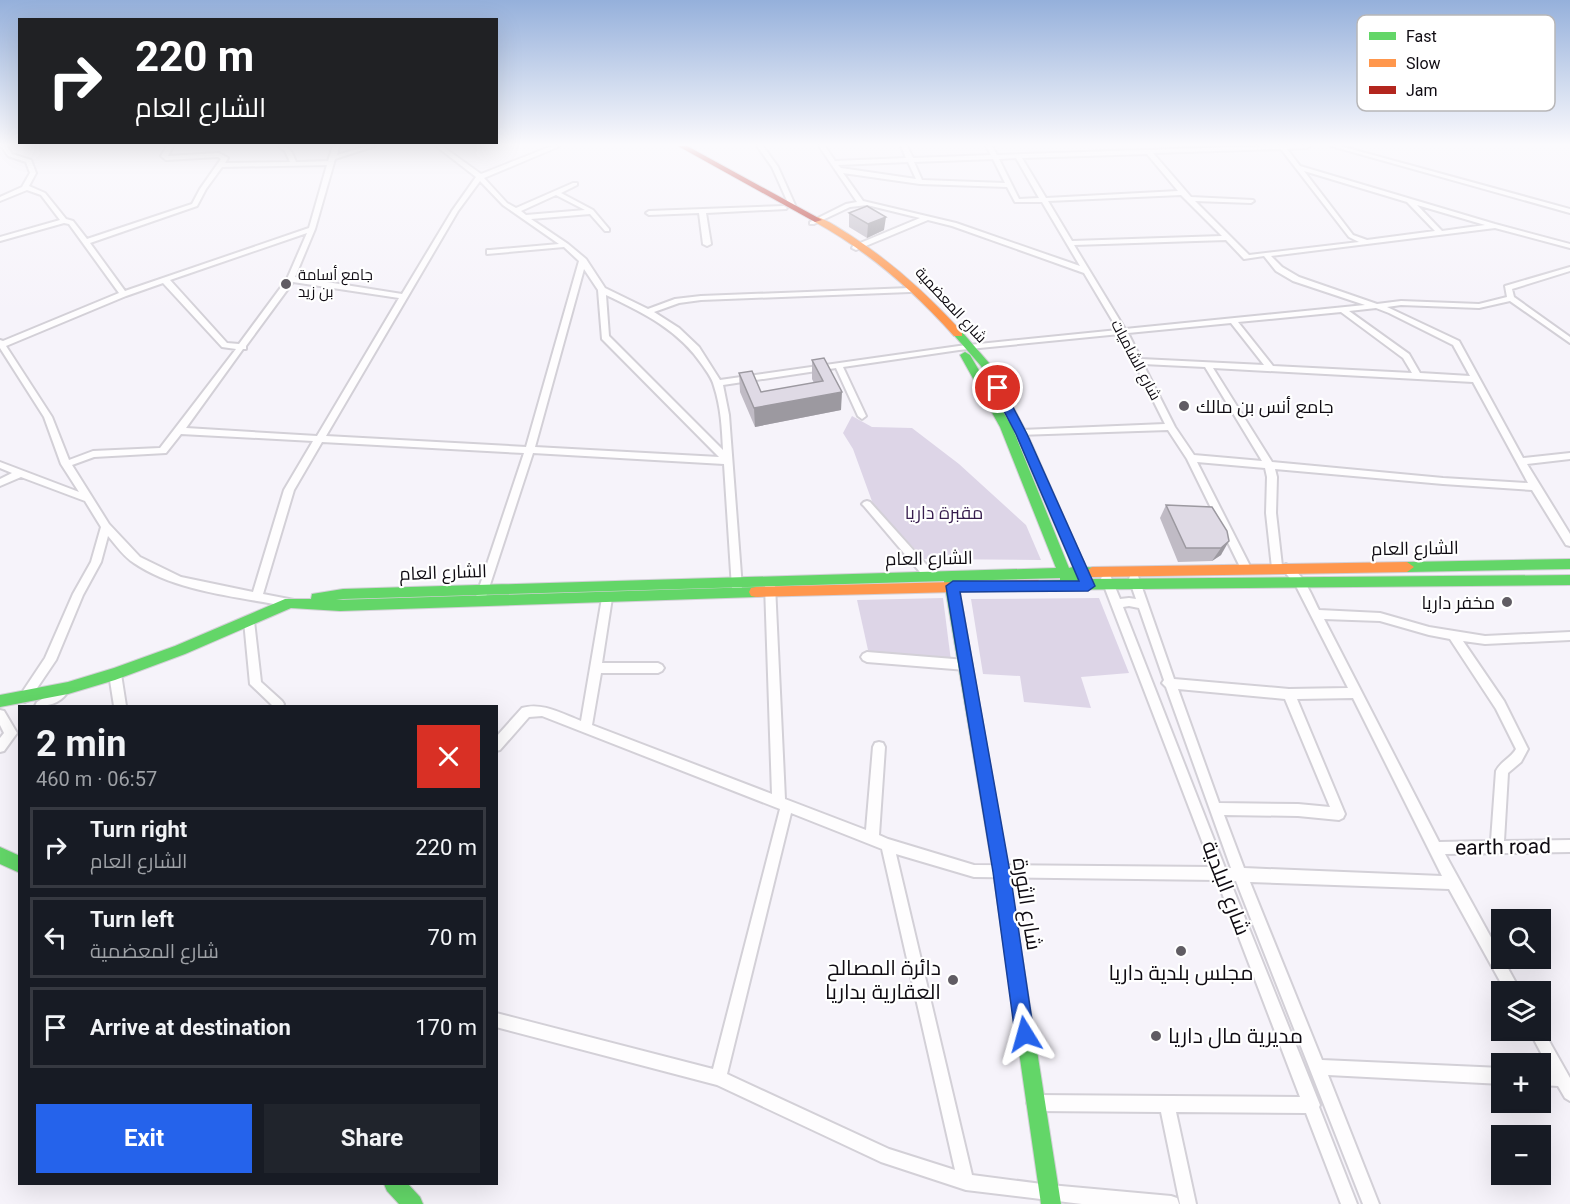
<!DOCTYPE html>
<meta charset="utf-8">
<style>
:root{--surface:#171b24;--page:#20242c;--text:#f1f3f6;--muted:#9ea1a6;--line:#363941;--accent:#2563eb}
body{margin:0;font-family:Roboto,Cairo,sans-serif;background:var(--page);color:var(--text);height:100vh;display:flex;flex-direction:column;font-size:22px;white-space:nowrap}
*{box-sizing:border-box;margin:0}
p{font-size:20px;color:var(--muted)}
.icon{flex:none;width:33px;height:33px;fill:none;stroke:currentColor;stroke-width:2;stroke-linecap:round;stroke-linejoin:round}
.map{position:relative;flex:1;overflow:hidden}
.drawer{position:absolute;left:18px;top:705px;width:480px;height:480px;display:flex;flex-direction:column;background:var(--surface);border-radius:0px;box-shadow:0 6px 24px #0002}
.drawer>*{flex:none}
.hud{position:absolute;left:18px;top:18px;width:480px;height:126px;border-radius:0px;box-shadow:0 6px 24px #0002;background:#202124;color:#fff;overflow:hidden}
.buttons{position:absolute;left:1491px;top:909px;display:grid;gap:12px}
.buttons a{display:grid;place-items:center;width:60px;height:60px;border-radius:0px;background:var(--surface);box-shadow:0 6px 24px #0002;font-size:30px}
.pin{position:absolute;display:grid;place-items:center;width:51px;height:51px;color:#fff;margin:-26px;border:3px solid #fff;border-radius:50%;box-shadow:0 2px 6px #0007}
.me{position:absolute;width:66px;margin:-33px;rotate:352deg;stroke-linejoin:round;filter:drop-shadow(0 0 4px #0008)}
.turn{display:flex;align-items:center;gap:21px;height:126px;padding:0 18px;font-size:27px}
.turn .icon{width:78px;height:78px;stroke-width:2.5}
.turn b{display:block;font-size:42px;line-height:51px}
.round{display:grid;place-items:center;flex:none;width:63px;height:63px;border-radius:0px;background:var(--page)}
.headline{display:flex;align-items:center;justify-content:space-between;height:102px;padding:0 18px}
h1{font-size:36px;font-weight:700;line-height:45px}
.cta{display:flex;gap:12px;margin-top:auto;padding:12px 18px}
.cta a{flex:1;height:69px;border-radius:0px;background:var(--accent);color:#fff;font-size:24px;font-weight:700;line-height:69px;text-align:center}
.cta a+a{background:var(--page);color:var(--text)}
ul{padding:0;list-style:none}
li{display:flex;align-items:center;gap:18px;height:81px;margin:0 12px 9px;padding:0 6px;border:3px solid var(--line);border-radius:0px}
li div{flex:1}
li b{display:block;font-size:22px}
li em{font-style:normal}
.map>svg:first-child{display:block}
.green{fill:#ddd5e7}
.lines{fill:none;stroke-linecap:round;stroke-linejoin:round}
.street-casing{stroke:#d3d0d7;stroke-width:4}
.fast-casing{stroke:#d3d0d7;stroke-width:2}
.slow-casing{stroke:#d3d0d7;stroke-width:2}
.jam-casing{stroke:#d3d0d7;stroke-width:2}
.street{fill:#fefdfe;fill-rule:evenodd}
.fast{fill:#63d668;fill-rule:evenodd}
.slow{fill:#ff974d;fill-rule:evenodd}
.jam{fill:#b3261e;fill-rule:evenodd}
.wall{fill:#c0bbc5}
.shaded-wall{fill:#9c99a0}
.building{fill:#dfdae5;stroke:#9c99a0;stroke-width:1.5}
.route{fill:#2563eb;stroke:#184099;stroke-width:1.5}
.poi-dot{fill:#605c63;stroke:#fff;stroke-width:2}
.labels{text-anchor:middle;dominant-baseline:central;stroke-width:4.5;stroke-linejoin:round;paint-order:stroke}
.far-poi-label{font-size:15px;fill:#0f0b12;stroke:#fff;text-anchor:start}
.far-street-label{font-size:15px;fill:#0f0b12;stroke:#fff}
.poi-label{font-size:18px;fill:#0f0b12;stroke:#fff;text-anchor:start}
.park-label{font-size:18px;fill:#371d4e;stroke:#fff}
.street-label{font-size:18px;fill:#0f0b12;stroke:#fff}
.near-street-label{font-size:21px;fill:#0f0b12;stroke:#fff}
.near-poi-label{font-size:21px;fill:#0f0b12;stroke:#fff;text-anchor:end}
.key{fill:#fff;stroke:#b7b6b8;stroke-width:1.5}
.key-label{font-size:16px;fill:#0f0b12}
</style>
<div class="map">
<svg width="1570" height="1204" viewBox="0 0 1570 1204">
<rect width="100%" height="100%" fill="#f6f3fa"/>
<!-- green -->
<g class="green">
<path d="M852,416L872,427L912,428L959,464L1026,525L1041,560L924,559L873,504L853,449L843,433Z"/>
<path d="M943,598L951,661L876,653L868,650L857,600Z"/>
<path d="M1099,598L1129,673L1081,677L1091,708L1024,702L1020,676L983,674L971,599Z"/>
</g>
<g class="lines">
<!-- street casing -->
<g class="street-casing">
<g id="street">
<path d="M1,146H7L12,154L31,160L36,173L29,186L45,193L66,219L73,221L87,239L192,204L200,189L221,159L218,157L166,160L161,156L167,146H173L168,156L219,153L228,158L225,163L290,162L285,151L278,146C290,146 292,152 296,162L328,161L333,146H339L337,155L367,146H375L335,159L315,229L295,277L402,294L452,211L476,177L436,146H442L481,174L552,146H560L484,178L507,203L516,208L573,183H577V185L561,193L593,210L609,229V231H605L590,214L531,219L568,244L586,259L605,288L648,309L675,299L701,296L910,288L914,290L910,292L701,300L679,303L654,312L679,328L699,347L720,380L959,346L1118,330L1084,273L952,226L928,220L856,250L852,248L853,246L920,218L867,205L850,207L814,224H810V222L846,204L857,202L819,146H825L835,161L906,158L901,146H907L913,158L991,155L986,146H992L997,155L1265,146H1310L1307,148L1287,149L1300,166L1495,224L1570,244V248L1495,228L1271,256L1282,267L1299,277L1377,304L1401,301L1479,304L1507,297L1505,286L1570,267V271L1512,289L1514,297L1570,337V343L1510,301L1479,308L1401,305L1387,307L1459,341L1523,458L1570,453V459L1527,464L1570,534V546L1566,545L1532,490L1443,484L1275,469L1277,477L1276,513L1282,566L1286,564C1303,572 1311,594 1319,610L1380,613L1429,627L1485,636L1570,632V640L1485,644L1463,641L1504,701L1528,749L1521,762L1508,773L1504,841L1570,840V852L1445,854L1521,992H1506L1449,889L1250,882L1322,1060L1502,1068V1084L1328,1075L1379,1204H1363L1236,881H1230L1320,1105L1319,1107L1357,1204H1341L1306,1113L1176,1112L1196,1204H1180L1161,1112L1035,1111L1030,1108L1027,1103L1030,1098L1035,1095L1300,1097L1217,880L974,877L896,854L972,1175L1050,1185L1171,1196L1177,1198L1179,1204H1082L966,1190L881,1162L717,1085L496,1027V1013L713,1069L780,809L542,716L529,717L500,750L496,751V737L522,708C543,702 562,714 581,721L602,598L603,595H611L612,598L602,663H658L662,665L664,668L662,671L658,673H601L592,725L772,794L765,585L770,581L775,585L785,799L866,830L873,747L875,743L879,742L883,743L885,747L879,835L888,839L974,865L1212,867L1101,578L1106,574L1110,575L1120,599L1129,598L1136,599L1129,579L1130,576H1138L1174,679L1289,689L1348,688L1295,584L1282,569L1277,572L1272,568L1266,513L1267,477L1265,468L1197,462L1251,568L1246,572L1242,571L1187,459L1168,430L1018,435L1017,433L1021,430L1165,424L1120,334L959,350L843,367L866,416L862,419L858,416L836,368L723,385L729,415L742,588L741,591H733L732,588L724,464L533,453L486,597L485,600H477L476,597L524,453L322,442L294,490L263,594L294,600L295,603L294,606L290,607C241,597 176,592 134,563C124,557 116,545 108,536L101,562L83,595L56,660L29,700L25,702L21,700L19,697L45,658L73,594L91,562L101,527L85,501L21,477L0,486V479L12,473L0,468V462L79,492L61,464L44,417L0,348V340L3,341L119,293L69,224L64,223L0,241V237L60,220L41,195L27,190L0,201V197L22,187L30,173L26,162L8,156ZM1281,149L1349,237L1359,242L1249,255L1195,201L1251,203L1254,201L1253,200L1191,197L1153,153ZM1147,154L1178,191L1046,198L1022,158ZM1016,158L1039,198L1019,199L999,159ZM993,159L1005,183L922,180L914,162ZM908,162L916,179L841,168L838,165ZM327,165L309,228L125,291L90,243L197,206L206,189L222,167ZM1304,171L1407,202L1435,231L1367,240L1353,235ZM843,173L920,184L1007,187L1015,202H1042L1080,266L956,223L863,201ZM480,181L503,205L559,244L490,250H487V254L564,247L579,261L526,447L326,436L458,211ZM556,195L585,210L526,215L521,211ZM1181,195L1222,236L1072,241L1048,201ZM1417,205L1485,225L1442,231ZM307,233L287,279L239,344L227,343L170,280ZM1226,240L1244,259L1264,256L1276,271L1293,281L1365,305L1125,329L1074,245ZM584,269L598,290L602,339L719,457L535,447ZM293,282L399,298L317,436L186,428L243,349H246V346ZM163,283L222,347L236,349L160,448L93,451L69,460L52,417L6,346L126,296ZM606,295C644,313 679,330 703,366C707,372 712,378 714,386C721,407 722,429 723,450L609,336ZM1376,308L1389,313L1453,345L1470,376L1420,373L1409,354L1349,311ZM1341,312L1403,358L1412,373L1273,366L1238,322ZM1231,323L1264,365L1141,359L1128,333ZM1143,364L1205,367L1262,461L1194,455L1175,427ZM1213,368L1473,382L1528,483L1443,478L1272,462ZM181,434L313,441L284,490L253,592L181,577L140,557L109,524L72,465L94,457L166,453ZM1129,606L1139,608L1164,680L1162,683L1166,687L1231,868H1225L1123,607ZM1324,619L1380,621L1429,635L1450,639L1496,709L1516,749C1511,758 1500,762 1496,771L1491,841L1439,842ZM1178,689L1285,699L1330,807L1298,804L1219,803ZM1353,698L1442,876L1244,868L1224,815L1298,816L1339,820L1343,818L1345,814L1297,699ZM791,813L882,849L955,1170L889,1149L727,1074Z"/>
<path d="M757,146H763L778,167L795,205L794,206L789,205L772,167Z"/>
<path d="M1331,146H1340L1570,209V213Z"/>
<path d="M784,206L787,208L786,209L706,213L711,244L707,246L703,244L699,213L649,215L646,213L649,211Z"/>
<path d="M867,501L870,502L933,572L934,575L933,578H925L864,506L862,504L864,502Z"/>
<path d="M249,617L253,618L254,621L261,682L282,701L284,704L283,706H273L250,684L244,621L245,618Z"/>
<path d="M867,652L966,660L970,662L972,665L970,668L966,670L867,662L863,660L861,657L863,654Z"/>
<path d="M115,669L119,671L121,674L126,706H114L109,674L111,671Z"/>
<path d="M61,688L65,690L67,693C59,704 48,706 35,706L37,702Z"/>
<path d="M0,710L4,711L17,733L4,751L0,752V738L4,733L0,725Z"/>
<path d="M1540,1025L1570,1078V1101L1565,1098L1558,1086L1540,1085V1070H1550L1529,1030H1540Z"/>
</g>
</g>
<!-- fast casing -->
<g class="fast-casing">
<g id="fast">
<path d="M958,331L962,332L989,363L1003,388L1027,433L1086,567L1097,568L1099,572L1097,576L1090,577L1091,579L1570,575V585L1038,590L1031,585L1033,581L1060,580V578L958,581L1009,872L1061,1204H1041L993,872L944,581L343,599L336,600L756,587L761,588L763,592L761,596L756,597L340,611L291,608L185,654L115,680L68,694L0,707V695L68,682L114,668L175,646L285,599H311L312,594L343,589L1056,568L1000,427L960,355L965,352L970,355L1012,427L1069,568L1073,567L1015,433L993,388L981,366L953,334Z"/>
<path d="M1570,559V569L1407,572L1400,567L1407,562Z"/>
<path d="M0,847L20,856V873L0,864Z"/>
<path d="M384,1184H408L420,1197L423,1204H399L387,1191Z"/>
</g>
</g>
<!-- slow casing -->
<g class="slow-casing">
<g id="slow">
<path d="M818,217C829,221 840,229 850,235C892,262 928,295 962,332V336H954C913,290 869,252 815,222L814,220Z"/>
<path d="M1407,562L1414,567L1407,572L1092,577L1085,572L1092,567Z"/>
<path d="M1038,580L1045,585L1038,590L756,597L751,596L749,592L751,588L756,587Z"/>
</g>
</g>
<!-- jam casing -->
<g class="jam-casing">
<path id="jam" d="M678,146H687L822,220L815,222Z"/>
</g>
<!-- street -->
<use href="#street" class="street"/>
<!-- fast -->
<use href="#fast" class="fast"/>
<!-- slow -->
<use href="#slow" class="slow"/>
<!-- jam -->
<use href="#jam" class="jam"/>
</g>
<!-- wall -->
<g class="wall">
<path d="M849,213L884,230L867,238L849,227Z"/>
<path d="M812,360L841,410L755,427L740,392L739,373L761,392L814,383L812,379Z"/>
<path d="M1166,505L1227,531L1221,555L1212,561L1178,562L1160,518Z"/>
</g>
<!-- shaded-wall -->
<g class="shaded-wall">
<path d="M886,217L884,230L867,238L868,224Z"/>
<path d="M842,392L841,410L755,427L754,408Z"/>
<path d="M1229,541L1221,555L1212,561L1221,548Z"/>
</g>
<!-- building -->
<g class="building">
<path d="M867,206L886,217L868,224L849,213Z"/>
<path d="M824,358L842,392L754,408L739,373L752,371L761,392L823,381L812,360Z"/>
<path d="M1166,505L1212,507L1227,531L1229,541L1221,548H1186Z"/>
</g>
<!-- sky -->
<linearGradient id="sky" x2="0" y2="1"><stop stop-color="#95b0db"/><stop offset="0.46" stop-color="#fbfafd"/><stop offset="1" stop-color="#fbfafd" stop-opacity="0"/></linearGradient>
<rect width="1570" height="314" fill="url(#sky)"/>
<!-- route -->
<path class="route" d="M998,385L1003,388L1027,434L1095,586L1088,591L960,592L1010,872L1034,1034L1032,1040L1025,1043L1018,1040L1015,1034L993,872L946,586L953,581H1079L1016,434L992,388Z"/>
<!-- markers -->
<g class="poi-dot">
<circle cx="286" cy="284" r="6"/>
<circle cx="1184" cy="406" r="6"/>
<circle cx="1507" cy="602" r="6"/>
<circle cx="1181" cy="951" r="6"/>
<circle cx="953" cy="980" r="6"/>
<circle cx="1156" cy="1036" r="6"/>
</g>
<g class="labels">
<!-- far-poi labels -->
<g class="far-poi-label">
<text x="298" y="275">جامع أسامة<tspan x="298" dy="17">بن زيد</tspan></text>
</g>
<!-- far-street labels -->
<g class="far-street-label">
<text transform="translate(951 305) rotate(47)">شارع المعضمية</text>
<text transform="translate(1136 360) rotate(62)">شارع الشاميات</text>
</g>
<!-- poi labels -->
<g class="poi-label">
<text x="1196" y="406">جامع أنس بن مالك</text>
<text x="1495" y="602" text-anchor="end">مخفر داريا</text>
</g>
<!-- park labels -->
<g class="park-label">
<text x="944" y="512">مقبرة داريا</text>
</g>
<!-- street labels -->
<g class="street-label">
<text transform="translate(1415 548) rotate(-1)">الشارع العام</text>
<text transform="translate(929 558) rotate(-1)">الشارع العام</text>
<text transform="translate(443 572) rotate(-2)">الشارع العام</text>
</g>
<!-- near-street labels -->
<g class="near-street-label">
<text transform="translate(1503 847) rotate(-1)">earth road</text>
<text transform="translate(1226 888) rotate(69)">شارع البلدية</text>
<text transform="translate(1027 904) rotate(81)">شارع الثورة</text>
</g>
<!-- near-poi labels -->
<g class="near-poi-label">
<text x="941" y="968">دائرة المصالح<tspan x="941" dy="24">العقارية بداريا</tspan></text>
<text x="1181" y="973" text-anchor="middle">مجلس بلدية داريا</text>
<text x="1168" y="1036" text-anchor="start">مديرية مال داريا</text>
</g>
</g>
<!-- legend -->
<rect x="1357" y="15" width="198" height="96" rx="9" class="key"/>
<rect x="1369" y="32" width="27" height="8" fill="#63d668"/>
<rect x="1369" y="59" width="27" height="8" fill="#ff974d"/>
<rect x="1369" y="86" width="27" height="8" fill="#b3261e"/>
<g class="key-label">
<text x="1406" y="42">Fast</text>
<text x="1406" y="69">Slow</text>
<text x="1406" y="96">Jam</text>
</g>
</svg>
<div class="buttons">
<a><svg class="icon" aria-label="search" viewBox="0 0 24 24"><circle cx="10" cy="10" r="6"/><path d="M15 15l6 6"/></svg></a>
<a><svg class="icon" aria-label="layers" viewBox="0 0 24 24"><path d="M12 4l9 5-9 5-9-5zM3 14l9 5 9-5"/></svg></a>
<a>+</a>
<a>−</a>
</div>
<div class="pin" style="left:998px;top:388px;background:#d93025"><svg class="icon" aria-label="arrive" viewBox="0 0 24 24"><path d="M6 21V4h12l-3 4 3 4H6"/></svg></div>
<svg class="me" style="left:1025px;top:1034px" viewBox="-20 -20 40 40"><path d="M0-17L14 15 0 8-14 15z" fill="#2563eb" stroke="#fff" stroke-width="4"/></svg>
<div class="hud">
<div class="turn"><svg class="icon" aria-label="right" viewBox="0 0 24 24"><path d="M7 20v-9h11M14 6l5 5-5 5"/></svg><div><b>220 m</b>الشارع العام</div></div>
</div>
<section class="drawer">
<div class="headline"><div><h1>2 min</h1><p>460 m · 06:57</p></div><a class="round" style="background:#d93025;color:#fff"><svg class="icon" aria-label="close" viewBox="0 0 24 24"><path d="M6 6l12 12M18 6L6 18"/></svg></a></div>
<ul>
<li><svg class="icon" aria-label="right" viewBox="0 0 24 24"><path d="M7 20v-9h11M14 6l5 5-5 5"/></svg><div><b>Turn right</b><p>الشارع العام</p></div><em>220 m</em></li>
<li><svg class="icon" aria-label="left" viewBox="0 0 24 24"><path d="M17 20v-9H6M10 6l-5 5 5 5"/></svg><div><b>Turn left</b><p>شارع المعضمية</p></div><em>70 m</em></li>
<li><svg class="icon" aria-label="arrive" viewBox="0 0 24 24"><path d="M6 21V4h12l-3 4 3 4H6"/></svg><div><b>Arrive at destination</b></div><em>170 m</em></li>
</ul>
<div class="cta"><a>Exit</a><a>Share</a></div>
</section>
</div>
